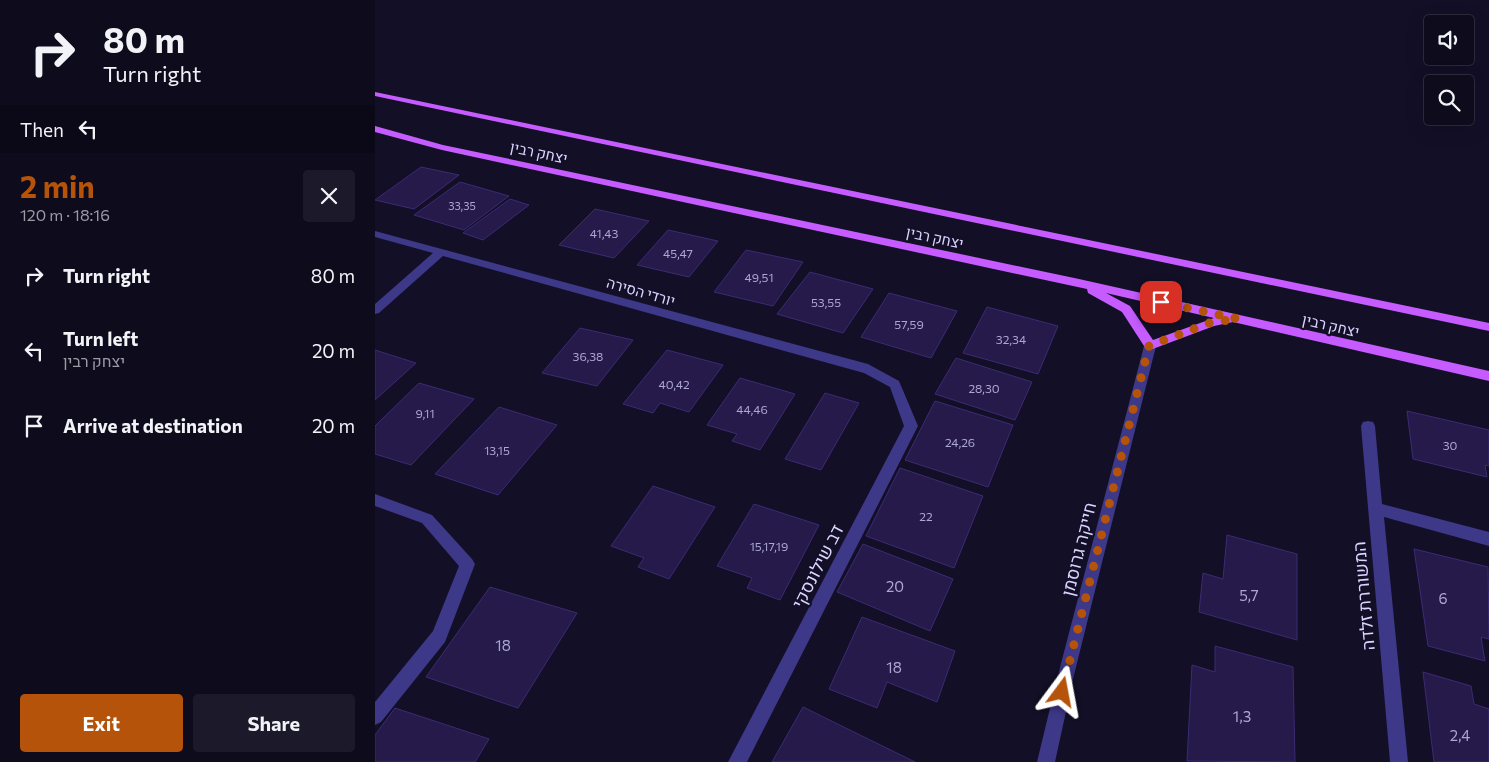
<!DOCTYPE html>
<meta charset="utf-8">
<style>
:root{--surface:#0e0b1d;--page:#1c192a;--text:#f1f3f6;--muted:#9b9ba4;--line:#2e2b3b;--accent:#b45309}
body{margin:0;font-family:Commissioner,Heebo,sans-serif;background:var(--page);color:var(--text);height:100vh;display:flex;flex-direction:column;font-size:19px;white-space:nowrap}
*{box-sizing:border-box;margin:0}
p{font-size:16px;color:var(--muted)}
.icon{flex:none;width:28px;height:28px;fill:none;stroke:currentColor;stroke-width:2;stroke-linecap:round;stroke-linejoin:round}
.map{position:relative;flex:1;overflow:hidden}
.side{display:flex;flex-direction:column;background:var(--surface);width:375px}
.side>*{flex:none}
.hud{background:#0e0b1d;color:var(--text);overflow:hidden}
.buttons{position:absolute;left:1049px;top:15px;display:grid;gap:10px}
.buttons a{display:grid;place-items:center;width:50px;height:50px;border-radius:5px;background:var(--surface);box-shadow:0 5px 20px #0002,0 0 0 1px var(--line);font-size:25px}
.pin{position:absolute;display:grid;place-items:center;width:42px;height:42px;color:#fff;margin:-21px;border-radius:10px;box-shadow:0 2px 8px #0006}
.me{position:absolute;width:55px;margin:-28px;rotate:13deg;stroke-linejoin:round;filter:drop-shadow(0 0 4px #0008)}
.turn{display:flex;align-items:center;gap:18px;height:105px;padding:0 20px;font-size:22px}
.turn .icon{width:65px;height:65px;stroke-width:2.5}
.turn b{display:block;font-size:35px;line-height:42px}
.then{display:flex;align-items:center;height:48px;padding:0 20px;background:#0003;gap:10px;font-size:19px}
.round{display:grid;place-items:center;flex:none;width:52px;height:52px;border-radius:5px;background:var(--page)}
.overview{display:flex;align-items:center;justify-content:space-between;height:85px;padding:0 20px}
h1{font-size:30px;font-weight:700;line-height:38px;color:var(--accent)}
.button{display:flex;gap:10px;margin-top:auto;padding:10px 20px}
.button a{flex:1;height:58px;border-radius:5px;background:var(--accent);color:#fff;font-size:20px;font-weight:700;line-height:58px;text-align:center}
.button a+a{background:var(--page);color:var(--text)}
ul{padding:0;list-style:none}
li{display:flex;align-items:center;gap:15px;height:75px;padding:0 20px}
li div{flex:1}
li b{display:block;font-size:19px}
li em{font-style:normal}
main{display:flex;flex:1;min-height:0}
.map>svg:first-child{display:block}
.building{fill:#251a49;stroke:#3c2b75}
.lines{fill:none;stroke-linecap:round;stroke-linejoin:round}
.minor{fill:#3d3887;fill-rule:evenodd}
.major{fill:#c65cff;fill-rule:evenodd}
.route{stroke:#b45309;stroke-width:9;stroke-dasharray:0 16.2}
.labels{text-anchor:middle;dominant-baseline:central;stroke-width:4.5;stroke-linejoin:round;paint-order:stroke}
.far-number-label{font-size:11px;fill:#ada6d2}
.number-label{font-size:12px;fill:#ada6d2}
.street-label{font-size:15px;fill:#dad5ff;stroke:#130f27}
.near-number-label{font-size:15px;fill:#ada6d2}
.near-street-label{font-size:18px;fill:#dad5ff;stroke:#130f27}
</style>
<main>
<section class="side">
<div class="hud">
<div class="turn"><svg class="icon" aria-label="right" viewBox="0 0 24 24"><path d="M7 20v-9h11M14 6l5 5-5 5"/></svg><div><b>80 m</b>Turn right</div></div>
<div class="then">Then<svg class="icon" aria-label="left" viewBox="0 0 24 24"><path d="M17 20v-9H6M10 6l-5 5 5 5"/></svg></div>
</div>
<div class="overview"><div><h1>2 min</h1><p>120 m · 18:16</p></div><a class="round"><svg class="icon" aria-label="close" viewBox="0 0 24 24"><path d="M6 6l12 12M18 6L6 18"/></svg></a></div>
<ul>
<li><svg class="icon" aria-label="right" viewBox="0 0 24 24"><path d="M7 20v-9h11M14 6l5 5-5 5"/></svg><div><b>Turn right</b></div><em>80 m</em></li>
<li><svg class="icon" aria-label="left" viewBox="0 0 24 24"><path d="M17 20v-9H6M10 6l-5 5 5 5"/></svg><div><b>Turn left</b><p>יצחק רבין</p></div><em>20 m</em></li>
<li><svg class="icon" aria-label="arrive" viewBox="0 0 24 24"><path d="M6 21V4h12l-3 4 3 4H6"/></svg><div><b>Arrive at destination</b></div><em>20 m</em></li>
</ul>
<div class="button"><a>Exit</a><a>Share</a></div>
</section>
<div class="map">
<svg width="1114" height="762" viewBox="0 0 1114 762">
<rect width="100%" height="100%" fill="#130f27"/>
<!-- building -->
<g class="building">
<path d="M46,167L84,175L39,209L0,200Z"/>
<path d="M85,182L134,196L89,230L39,215Z"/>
<path d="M135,199L154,205L108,240L88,233Z"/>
<path d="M220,209L274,221L239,258L184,245Z"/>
<path d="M293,230L343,241L314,277L262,265Z"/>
<path d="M371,250L428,262L398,306L339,292Z"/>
<path d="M435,272L498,289L468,333L402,314Z"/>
<path d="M514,293L582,311L556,358L486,337Z"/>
<path d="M612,307L683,326L663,374L588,353Z"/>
<path d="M205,328L258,340L222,386L167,373Z"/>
<path d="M0,350L41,363L0,400Z"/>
<path d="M292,350L348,365L314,412L285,403L278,413L248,404Z"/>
<path d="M581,358L657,382L640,420L560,394Z"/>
<path d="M365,378L420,394L385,450L357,441L362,434L332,425Z"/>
<path d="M44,383L99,399L36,465L0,454V426Z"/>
<path d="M450,393L484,403L446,470L410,459Z"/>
<path d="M560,401L638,425L613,487L530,460Z"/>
<path d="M124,407L182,425L123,495L60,474Z"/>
<path d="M1032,411L1114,430V466L1110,465L1112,477L1038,459Z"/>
<path d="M525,468L608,496L579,568L491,536Z"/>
<path d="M278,486L340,507L294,579L263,567L269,558L236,546Z"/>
<path d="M379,504L444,525L405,600L372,588L377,578L342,566Z"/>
<path d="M852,535L922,554V640L824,612L828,573L848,579Z"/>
<path d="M488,544L578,579L555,631L462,592Z"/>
<path d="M1039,549L1113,567L1114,639L1106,637L1110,661L1053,646Z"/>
<path d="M115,587L202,613L143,708L51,677Z"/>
<path d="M487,617L580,651L562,702L512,682L502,708L454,689Z"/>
<path d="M840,646L918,667L920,762L812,761L817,665L840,672Z"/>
<path d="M1048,672L1096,686L1099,704L1114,709V762H1059Z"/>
<path d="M428,707L540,762H397Z"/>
<path d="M20,708L114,739L100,762H0V735Z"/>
</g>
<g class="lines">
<!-- minor -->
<g class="minor">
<path d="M0,231L493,364L524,381L543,426L372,762H353L529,426L515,387L489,373L68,256L4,313L0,314V304L58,253L0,237Z"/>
<path d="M775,342L781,346L699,675L680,762H662L683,675L769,346Z"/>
<path d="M993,421L998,422L1000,426L1007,504L1114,532V546L1009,517L1033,762H1015L986,426L988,422Z"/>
<path d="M0,494L57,515L97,559L100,564L70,642L6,722L0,725V702L58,631L84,566L47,523L0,506Z"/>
</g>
<!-- major -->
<g class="major">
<path d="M0,92L1114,323V331L0,96Z"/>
<path d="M0,126L68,145L704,279L1114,371V381L858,322L839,326L775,350L771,349L747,312L713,293L712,289L67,150L0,132ZM731,293L839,318L778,340L755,306Z"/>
</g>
</g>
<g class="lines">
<!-- route -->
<path class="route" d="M687,692L774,346L837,322L863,319L786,302"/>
</g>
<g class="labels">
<!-- far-number labels -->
<g class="far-number-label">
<text x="87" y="205">33,35</text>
</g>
<!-- number labels -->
<g class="number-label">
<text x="229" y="233">41,43</text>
<text x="303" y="253">45,47</text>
<text x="384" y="277">49,51</text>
<text x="451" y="302">53,55</text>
<text x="534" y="324">57,59</text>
<text x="636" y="339">32,34</text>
<text x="213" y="356">36,38</text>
<text x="299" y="384">40,42</text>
<text x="609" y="388">28,30</text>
<text x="377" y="409">44,46</text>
<text x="50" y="413">9,11</text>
<text x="585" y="442">24,26</text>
<text x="1075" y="445">30</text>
<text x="122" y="450">13,15</text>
<text x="551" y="516">22</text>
<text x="394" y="546">15,17,19</text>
</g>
<!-- street labels -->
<g class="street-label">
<text transform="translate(164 152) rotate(12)">יצחק רבין</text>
<text transform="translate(560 237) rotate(12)">יצחק רבין</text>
<text transform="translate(266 291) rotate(16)">יורדי הסירה</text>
<text transform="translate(956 325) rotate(13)">יצחק רבין</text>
</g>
<!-- near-number labels -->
<g class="near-number-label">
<text x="520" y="586">20</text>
<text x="874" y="595">5,7</text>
<text x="1068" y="598">6</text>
<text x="128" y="645">18</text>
<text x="519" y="667">18</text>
<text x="867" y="716">1,3</text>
<text x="1085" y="735">2,4</text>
</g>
<!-- near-street labels -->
<g class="near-street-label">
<text transform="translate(703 549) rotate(-76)">חייקה גרוסמן</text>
<text transform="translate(442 566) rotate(-63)">דב שילונסקי</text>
<text transform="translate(988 596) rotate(-95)">המשוררת זלדה</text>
</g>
</g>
</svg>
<div class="buttons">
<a><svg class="icon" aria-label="sound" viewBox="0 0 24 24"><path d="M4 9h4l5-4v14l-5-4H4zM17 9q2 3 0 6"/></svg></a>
<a><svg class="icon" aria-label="search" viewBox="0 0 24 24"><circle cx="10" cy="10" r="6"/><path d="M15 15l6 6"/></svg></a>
</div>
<div class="pin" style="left:786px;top:302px;background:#d93025"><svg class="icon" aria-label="arrive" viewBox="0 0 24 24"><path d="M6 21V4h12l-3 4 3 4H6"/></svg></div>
<svg class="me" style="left:687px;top:692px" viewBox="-20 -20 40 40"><path d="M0-17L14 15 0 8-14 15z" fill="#b45309" stroke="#fff" stroke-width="4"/></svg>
</div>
</main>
